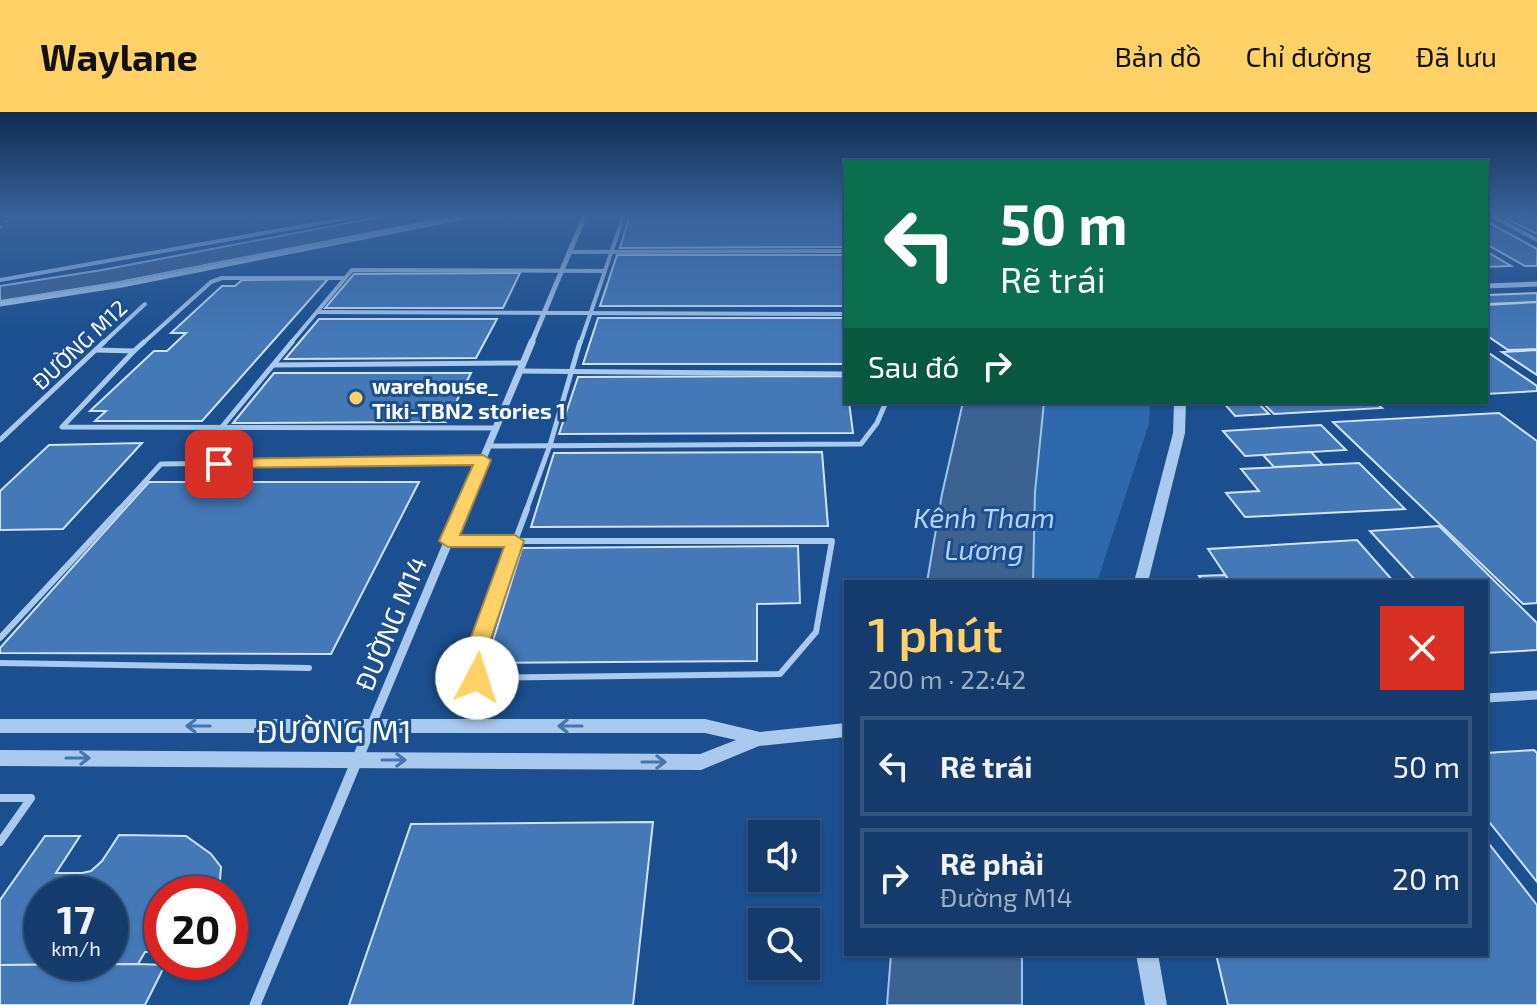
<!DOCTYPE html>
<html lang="vi">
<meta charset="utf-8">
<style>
:root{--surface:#143b6b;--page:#214673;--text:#f1f3f6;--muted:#9dadc1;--line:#33557e;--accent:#ffd166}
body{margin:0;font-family:"Exo 2",sans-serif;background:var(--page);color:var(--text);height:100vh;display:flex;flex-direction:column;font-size:30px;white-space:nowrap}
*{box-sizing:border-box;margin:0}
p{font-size:26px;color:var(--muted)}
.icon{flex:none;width:44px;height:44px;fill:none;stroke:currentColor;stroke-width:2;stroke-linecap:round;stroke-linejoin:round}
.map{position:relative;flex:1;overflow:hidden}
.sheet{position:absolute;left:844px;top:468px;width:644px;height:376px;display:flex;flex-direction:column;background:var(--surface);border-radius:0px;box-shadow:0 2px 6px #0004,0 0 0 2px var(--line)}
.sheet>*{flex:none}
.guide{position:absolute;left:844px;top:48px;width:644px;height:244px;border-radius:0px;box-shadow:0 2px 6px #0004,0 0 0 2px var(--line);background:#0b6e4f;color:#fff;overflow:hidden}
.tools{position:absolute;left:748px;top:708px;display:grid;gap:16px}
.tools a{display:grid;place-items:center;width:72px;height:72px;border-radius:0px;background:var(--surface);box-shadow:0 2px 6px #0004,0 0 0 2px var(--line);font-size:40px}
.speed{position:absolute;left:24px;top:764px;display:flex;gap:16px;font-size:40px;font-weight:700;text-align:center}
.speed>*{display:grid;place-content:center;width:104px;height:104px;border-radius:50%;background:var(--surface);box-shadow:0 2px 6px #0004,0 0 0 2px var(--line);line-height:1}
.speed small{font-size:20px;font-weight:400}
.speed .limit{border:12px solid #d22;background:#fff;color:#111}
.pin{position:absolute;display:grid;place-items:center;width:68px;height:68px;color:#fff;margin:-34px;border-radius:16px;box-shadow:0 4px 12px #0006}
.me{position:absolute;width:88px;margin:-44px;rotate:5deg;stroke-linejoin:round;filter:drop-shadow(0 0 6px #0008)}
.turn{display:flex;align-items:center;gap:28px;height:168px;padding:0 24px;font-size:36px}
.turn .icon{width:104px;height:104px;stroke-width:2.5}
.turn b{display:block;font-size:56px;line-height:68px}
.then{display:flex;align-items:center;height:76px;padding:0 24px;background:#0003;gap:16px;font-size:30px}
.round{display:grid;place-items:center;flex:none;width:84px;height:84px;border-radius:0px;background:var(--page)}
.head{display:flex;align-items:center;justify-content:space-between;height:136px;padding:0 24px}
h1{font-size:48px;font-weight:600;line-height:60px;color:var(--accent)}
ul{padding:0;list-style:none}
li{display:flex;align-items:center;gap:24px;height:100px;margin:0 16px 12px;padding:0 8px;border:4px solid var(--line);border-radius:0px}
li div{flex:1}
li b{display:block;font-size:30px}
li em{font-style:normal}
header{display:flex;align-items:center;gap:48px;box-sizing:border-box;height:112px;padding:0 40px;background:var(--accent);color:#111}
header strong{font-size:38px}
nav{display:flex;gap:44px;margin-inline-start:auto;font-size:28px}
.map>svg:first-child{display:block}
.green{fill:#2e69ad}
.water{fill:#3c6290;stroke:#9cc4f0;stroke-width:2}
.building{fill:#4478b7;stroke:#cfe3fa;stroke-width:2;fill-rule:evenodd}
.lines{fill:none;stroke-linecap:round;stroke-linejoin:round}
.path{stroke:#a9c9ee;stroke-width:3;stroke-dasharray:3 4;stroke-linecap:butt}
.service-far3{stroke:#a9c9ee;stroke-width:4}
.service-far2{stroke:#a9c9ee;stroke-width:5}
.service-far1{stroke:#a9c9ee;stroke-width:6}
.service{stroke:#a9c9ee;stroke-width:8}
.minor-far3{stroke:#a9c9ee;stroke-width:5}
.minor-far2{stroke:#a9c9ee;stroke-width:7}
.minor-far1{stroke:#a9c9ee;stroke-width:9}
.minor{stroke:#a9c9ee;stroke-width:11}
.tertiary{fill:#a9c9ee;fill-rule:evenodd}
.oneway{stroke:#4674ac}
.route{fill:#ffd166;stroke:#a68842;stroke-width:2}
.poi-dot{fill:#ffd166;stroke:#1b4f8f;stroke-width:3}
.labels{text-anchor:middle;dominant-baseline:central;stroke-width:6;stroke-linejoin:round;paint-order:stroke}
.far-street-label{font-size:22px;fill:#fff;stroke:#1b4f8f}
.far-poi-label{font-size:22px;font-weight:bold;fill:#fff;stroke:#1b4f8f;text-anchor:start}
.street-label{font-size:26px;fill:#fff;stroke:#1b4f8f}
.water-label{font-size:28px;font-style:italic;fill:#b5d3f5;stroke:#1b4f8f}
.near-street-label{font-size:32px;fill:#fff;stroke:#1b4f8f}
</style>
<header>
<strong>Waylane</strong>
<nav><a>Bản đồ</a><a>Chỉ đường</a><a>Đã lưu</a></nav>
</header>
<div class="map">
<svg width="1537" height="893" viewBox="0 0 1537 893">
<rect width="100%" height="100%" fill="#1b4f8f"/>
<!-- green -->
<path class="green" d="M1044,290H1150L1149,312L1097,470H1033L1035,380Z"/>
<!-- water -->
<g class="water">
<path d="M390,103H460L114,171L0,189V174L102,158Z"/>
<path d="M963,290H1044L1035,380L1033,470H927L942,382Z"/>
<path d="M891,842H1022V893H887Z"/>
</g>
<!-- building -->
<g class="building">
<path d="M630,103H846V135L620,136Z"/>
<path d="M1499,103H1537V122Z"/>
<path d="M1486,109L1537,137V154H1525L1486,132Z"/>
<path d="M1486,139L1511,154L1486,155Z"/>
<path d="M617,143H846V194H600Z"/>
<path d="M520,161L503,196H325L354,162Z"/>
<path d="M328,167L202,309H95L106,299H90L154,239H167L186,221H171L222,174H235L242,168Z"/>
<path d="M1537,181V190L1486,192V183Z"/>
<path d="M1537,190V237L1508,238L1486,223V193Z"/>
<path d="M598,206H846V252H583Z"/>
<path d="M319,207H497L476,246L285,247Z"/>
<path d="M1537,238V263L1502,240Z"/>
<path d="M1486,239L1537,274V279L1486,282Z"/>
<path d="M274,261H471L446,310L233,311Z"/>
<path d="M846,264V290H849L853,321L559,322L578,265Z"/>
<path d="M1223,290H1257L1269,302L1235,304Z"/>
<path d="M1262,290H1375L1382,296L1274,302Z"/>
<path d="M1499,301L1537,329V491L1523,492L1333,310Z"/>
<path d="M1321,313L1346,338L1245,344L1223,319Z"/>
<path d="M142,331L63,417L0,418V379L49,333Z"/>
<path d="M822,340L828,414L531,415L554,341Z"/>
<path d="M1311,340L1323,353L1274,355L1263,343Z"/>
<path d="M1359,351L1405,397L1245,405L1226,381L1259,379L1241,357Z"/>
<path d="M149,370H419L331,542L0,541V536Z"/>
<path d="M1439,414L1537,511V538L1486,541V470H1417L1370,419Z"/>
<path d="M1357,428L1394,470H1230L1208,437Z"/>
<path d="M798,434L800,491L757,492V549L486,551L522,436Z"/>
<path d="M1225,463L1230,470H1203L1199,464Z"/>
<path d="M1534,638L1537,641V770L1486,706V641Z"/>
<path d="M653,710L633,893H349L411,712Z"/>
<path d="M119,723L186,724L211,742L221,755L219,782H162V840H145L138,852L0,853V788L45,724H80L56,761H82L91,759L102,749ZM42,782H110V850H42Z"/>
<path d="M1486,728L1537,793V893H1228L1216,842H1486Z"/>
<path d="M138,852L165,853L145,893H0V853Z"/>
</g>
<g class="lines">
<!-- path -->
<path class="path" d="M0,116L12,103"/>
<!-- service-far3 -->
<g class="service-far3">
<path d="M1490,103L1537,128"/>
<path d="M569,140L846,139"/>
<path d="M0,168L365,103"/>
<path d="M317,200L846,202"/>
<path d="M102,232L145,192"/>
<path d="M142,232L211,170L222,166H345"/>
<path d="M290,232L352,158L605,159"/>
<path d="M580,232L624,103"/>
</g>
<!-- service-far2 -->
<g class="service-far2">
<path d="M96,238L134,239L144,230"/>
<path d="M134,239L62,315L495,316"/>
<path d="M273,253L522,251"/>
<path d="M519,259L846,262"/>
<path d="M221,316L292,230"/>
<path d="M0,328L104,230"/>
<path d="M489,334L861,332L877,311L886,290"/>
<path d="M118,399L161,352L483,348"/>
<path d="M526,399L550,333L580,230"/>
</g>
<!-- service-far1 -->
<g class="service-far1">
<path d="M448,429H515"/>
<path d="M515,429H832L816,520L780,562L477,566L473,547Z"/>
<path d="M515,429L527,397"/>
<path d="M0,526L120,397"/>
<path d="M0,551L309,556"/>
</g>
<!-- service -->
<path class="service" d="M0,686H31L0,730"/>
<!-- minor-far3 -->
<g class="minor-far3">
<path d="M1486,174L1537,172"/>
<path d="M0,192L122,173L475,103"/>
<path d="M531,232L585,103"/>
</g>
<!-- minor-far2 -->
<path class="minor-far2" d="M461,399L532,230"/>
<!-- minor-far1 -->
<g class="minor-far1">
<path d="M1486,586L1537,583"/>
<path d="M371,614L462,397"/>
</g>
<!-- minor -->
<path class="minor" d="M255,893L372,612"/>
<!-- tertiary -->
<g class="tertiary">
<path d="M1174,290H1186L1185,321L1148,470H1134L1173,321Z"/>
<path d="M0,607H705L760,620L846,611V625L759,634L701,658L0,654V638L700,642L736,628L705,621H0Z"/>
<path d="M1136,842H1158L1167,893H1145Z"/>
</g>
</g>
<!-- one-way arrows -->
<defs><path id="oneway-shaft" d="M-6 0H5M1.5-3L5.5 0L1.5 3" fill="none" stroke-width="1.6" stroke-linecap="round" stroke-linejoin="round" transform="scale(2)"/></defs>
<g class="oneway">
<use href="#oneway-shaft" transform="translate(198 614) rotate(180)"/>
<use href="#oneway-shaft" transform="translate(570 614) rotate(180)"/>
<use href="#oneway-shaft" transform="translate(78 646)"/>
<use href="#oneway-shaft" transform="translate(394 648)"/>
<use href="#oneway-shaft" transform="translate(654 650)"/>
</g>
<!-- sky -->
<linearGradient id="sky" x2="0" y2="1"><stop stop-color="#0f2b4f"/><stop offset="0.45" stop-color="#39639b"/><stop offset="1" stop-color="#39639b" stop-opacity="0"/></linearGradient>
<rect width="1537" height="228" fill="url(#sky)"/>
<!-- route -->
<path class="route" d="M483,343L491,348L460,423H515L524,429L484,547L487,566L484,572L477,575L469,572L463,547L504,435H448L439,429L473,353L219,356L211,352L219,347Z"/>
<!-- markers -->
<circle class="poi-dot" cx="356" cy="286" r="8"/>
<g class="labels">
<!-- far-street labels -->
<g class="far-street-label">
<text transform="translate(79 232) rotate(-43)">ĐƯỜNG M12</text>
</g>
<!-- far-poi labels -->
<g class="far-poi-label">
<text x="372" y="273">warehouse_<tspan x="372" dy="25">Tiki-TBN2 stories 1</tspan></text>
</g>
<!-- street labels -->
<g class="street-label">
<text transform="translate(390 511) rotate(-67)">ĐƯỜNG M14</text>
</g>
<!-- water labels -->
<g class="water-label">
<text x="984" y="405">Kênh Tham<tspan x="984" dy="32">Lương</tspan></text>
</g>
<!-- near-street labels -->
<g class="near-street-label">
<text x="334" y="618">ĐƯỜNG M1</text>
</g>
</g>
</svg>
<div class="tools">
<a><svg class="icon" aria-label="sound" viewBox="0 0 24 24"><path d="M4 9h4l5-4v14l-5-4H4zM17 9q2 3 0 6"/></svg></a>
<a><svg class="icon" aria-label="search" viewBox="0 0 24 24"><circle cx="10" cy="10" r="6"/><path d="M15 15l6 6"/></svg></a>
</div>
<div class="speed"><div>17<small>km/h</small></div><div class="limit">20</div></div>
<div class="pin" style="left:219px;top:352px;background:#d93025"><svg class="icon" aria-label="arrive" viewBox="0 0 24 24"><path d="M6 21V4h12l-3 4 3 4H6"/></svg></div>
<svg class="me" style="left:477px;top:566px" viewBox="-20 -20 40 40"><circle r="19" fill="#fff"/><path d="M0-13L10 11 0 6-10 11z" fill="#ffd166"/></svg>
<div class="guide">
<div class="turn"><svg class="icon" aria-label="left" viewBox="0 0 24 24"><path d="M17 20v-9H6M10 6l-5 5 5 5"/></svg><div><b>50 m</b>Rẽ trái</div></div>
<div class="then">Sau đó<svg class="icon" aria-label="right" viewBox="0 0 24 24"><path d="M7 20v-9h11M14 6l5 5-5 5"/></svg></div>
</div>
<section class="sheet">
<div class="head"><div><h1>1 phút</h1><p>200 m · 22:42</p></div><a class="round" style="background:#d93025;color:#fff"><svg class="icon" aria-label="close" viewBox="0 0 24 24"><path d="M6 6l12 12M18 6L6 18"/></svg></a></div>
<ul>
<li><svg class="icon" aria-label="left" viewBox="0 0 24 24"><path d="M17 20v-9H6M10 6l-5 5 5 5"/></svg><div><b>Rẽ trái</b></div><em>50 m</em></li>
<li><svg class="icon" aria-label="right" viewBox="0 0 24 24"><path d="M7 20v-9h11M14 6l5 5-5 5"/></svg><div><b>Rẽ phải</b><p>Đường M14</p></div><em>20 m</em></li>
</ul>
</section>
</div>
